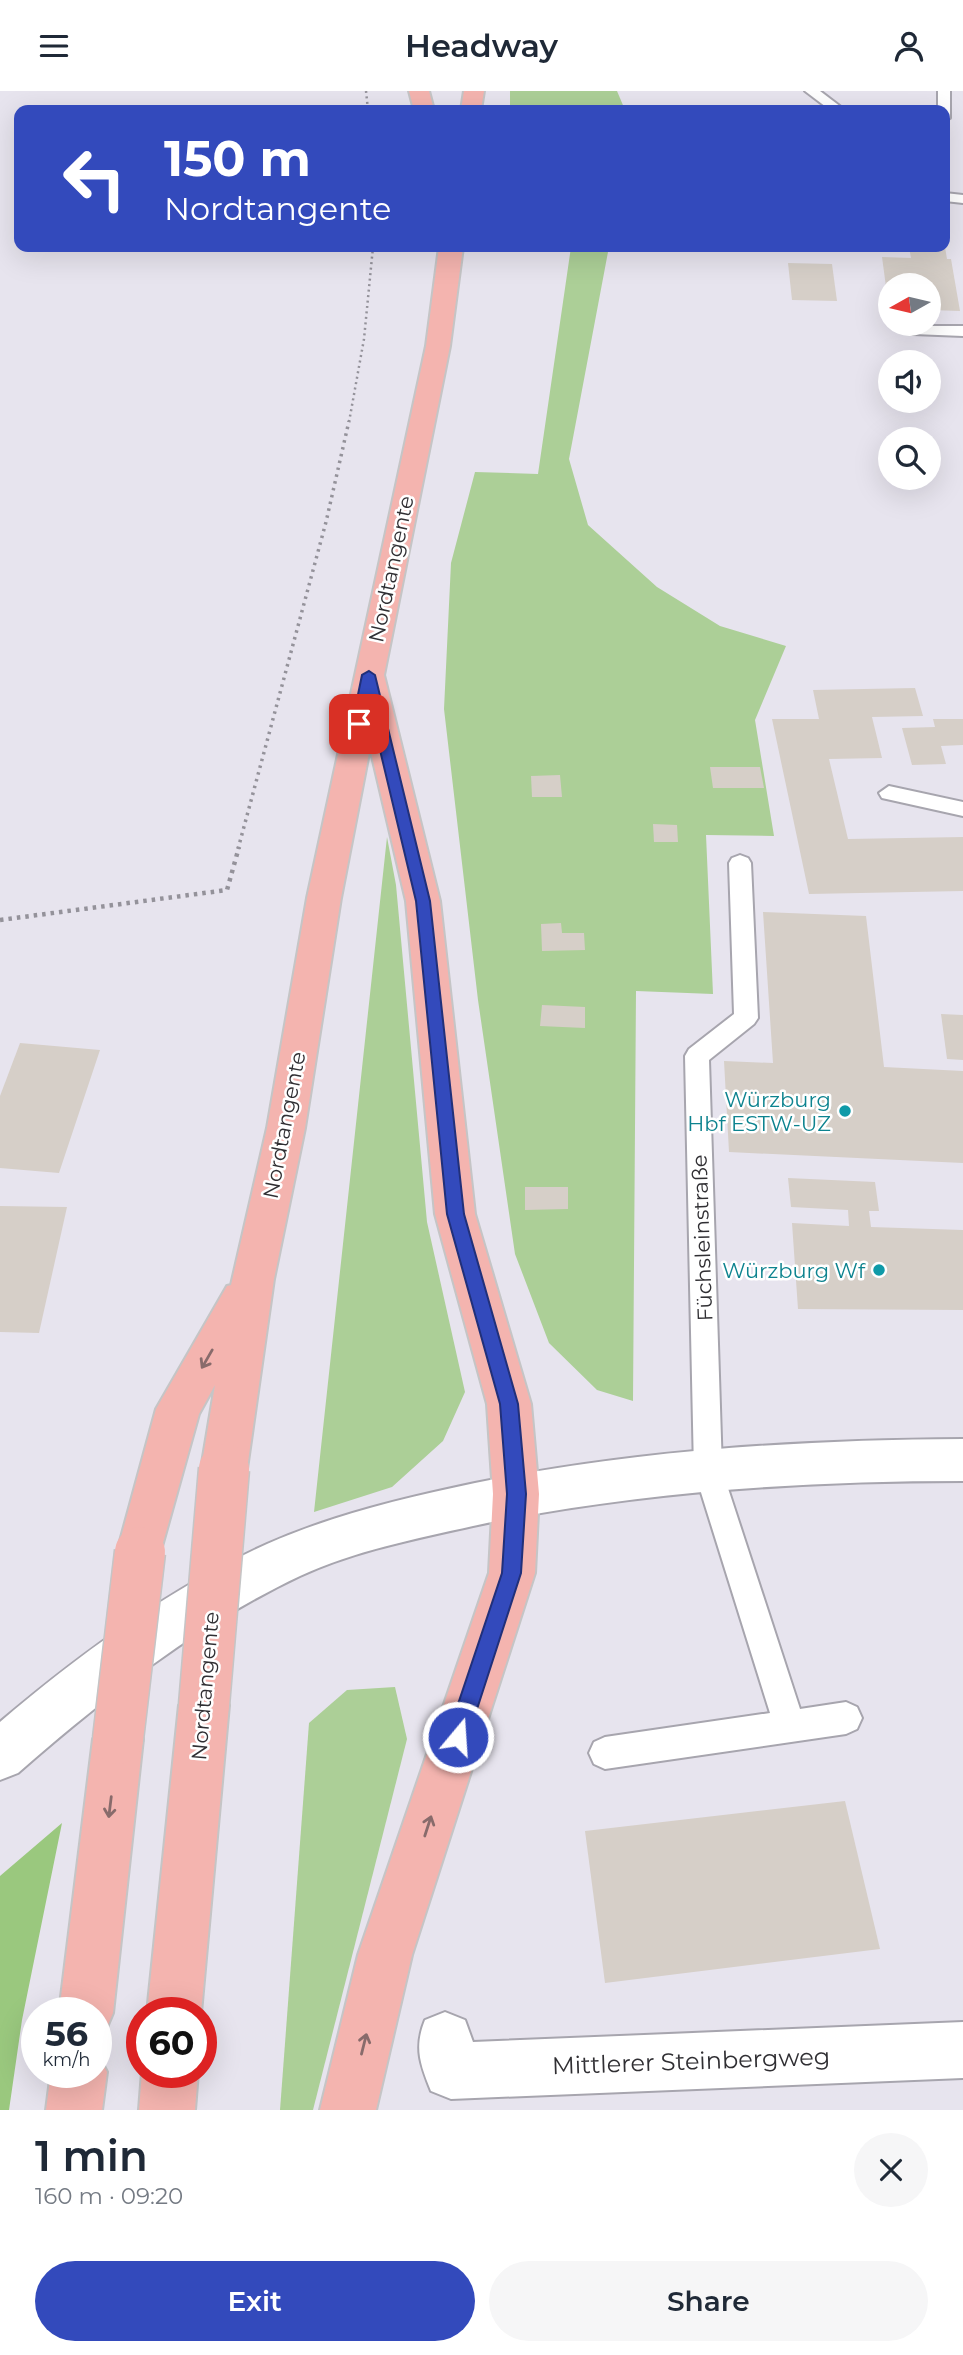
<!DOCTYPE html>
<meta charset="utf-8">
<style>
:root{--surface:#fff;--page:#f6f6f7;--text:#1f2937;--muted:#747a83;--accent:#334abc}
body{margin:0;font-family:Montserrat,sans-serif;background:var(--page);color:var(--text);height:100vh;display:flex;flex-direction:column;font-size:26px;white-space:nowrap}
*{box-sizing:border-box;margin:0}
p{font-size:23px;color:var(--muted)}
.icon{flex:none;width:38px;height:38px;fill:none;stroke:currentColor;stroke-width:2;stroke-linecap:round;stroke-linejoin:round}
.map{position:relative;height:2019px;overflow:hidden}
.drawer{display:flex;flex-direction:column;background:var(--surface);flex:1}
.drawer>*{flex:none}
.hud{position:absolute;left:14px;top:14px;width:936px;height:147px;border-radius:14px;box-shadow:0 7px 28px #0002;background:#334abc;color:#fff;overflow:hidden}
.needle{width:46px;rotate:262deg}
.controls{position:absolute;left:878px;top:182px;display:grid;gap:14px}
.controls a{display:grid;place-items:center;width:63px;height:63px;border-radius:50%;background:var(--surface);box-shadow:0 7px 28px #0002;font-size:35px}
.speed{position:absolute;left:21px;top:1906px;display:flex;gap:14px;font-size:35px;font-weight:700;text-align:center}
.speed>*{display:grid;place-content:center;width:91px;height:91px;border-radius:50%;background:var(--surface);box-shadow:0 7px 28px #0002;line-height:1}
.speed small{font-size:18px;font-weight:400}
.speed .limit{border:10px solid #d22;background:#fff;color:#111}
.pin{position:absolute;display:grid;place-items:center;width:60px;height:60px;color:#fff;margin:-30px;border-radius:14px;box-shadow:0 4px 10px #0006}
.me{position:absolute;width:77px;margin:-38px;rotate:18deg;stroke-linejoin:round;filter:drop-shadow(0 0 5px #0008)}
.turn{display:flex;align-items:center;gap:24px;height:147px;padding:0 35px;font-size:32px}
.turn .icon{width:91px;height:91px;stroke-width:2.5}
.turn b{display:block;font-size:49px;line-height:60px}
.round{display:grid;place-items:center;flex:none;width:74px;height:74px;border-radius:37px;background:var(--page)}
.summary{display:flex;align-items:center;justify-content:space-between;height:119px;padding:0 35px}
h1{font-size:42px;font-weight:600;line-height:52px}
.action{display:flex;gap:14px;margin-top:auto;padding:14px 35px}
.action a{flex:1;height:80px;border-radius:42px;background:var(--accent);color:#fff;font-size:28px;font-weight:600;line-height:80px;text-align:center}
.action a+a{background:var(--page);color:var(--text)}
header{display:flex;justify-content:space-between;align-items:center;height:91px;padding:0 35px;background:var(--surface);font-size:32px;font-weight:600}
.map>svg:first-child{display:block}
.green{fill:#accf97}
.forest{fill:#9ac87e}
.building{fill:#d6cfc8}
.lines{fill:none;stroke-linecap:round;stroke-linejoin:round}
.service-casing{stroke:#a7a5ae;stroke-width:4}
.minor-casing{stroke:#a7a5ae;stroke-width:4}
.primary-casing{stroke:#c5c5c6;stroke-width:4}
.path-far2{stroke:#94929a;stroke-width:2.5;stroke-dasharray:2 3.5;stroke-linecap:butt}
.path-far1{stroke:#94929a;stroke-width:3.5;stroke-dasharray:2.5 4.5;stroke-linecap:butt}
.path{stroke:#94929a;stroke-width:4.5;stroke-dasharray:3.5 5;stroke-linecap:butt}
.service{fill:#fff;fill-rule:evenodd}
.minor{fill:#fff;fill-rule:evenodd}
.primary{fill:#f4b4af;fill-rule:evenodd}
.primary-bridge-casing{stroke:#c5c5c6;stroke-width:53;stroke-linecap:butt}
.primary-bridge{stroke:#f4b4af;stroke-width:50}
.oneway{stroke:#886b6b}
.route{fill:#334abc;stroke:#21307a;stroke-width:2}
.culture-dot{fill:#0f9aa8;stroke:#fff;stroke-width:2.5}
.labels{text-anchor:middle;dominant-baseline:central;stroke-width:5;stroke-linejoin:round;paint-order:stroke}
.street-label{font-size:21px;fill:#302f33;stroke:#fff}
.culture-label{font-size:21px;fill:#0d838f;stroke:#fff;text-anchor:end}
.near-street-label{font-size:24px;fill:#302f33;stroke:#fff}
</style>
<header><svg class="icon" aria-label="menu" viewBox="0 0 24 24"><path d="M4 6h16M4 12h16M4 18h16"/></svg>Headway<svg class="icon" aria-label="person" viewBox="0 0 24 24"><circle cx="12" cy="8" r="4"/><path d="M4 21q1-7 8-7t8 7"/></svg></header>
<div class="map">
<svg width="963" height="2019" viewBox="0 0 963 2019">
<rect width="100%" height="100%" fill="#e7e4ee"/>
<!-- green -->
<g class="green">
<path d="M510,0H617L625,19H510Z"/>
<path d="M571,156H599L608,161L569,368L588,434L657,496L720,535L786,555L755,629L774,745L706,744L713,903L636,900L633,1310L597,1299L549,1252L515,1163L478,909L444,618L451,472L475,381L538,383Z"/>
<path d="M387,746L396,794L427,1131L465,1301L443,1350L392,1396L314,1421Z"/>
<path d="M395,1596L407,1648L313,2019H280L309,1632L347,1599Z"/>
</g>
<!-- forest -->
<path class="forest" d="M62,1732L22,1929L9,2019H0V1785Z"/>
<!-- building -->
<g class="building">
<path d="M909,156H945L947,168H951L960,220L929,219V194H891L889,218L882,166L911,167Z"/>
<path d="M788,172L832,173L837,210L792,209Z"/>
<path d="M915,597L923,625L872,626L882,667L829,668L848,748L963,746V800L809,803L772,628H819L813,599Z"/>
<path d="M933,628H963V654L941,655L946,673L912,674L902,637L935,636Z"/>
<path d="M710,676H760L764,697H713Z"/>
<path d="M560,684L562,706H532L531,685Z"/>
<path d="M653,733L677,734L678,751H654Z"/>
<path d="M763,821L866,825L884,976L963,980V1072L729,1061L724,970L773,972Z"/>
<path d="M561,832L562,842H584L585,859L542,860L541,833Z"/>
<path d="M542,914L585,916V937L540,935Z"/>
<path d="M941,923L963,924V969L947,968Z"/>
<path d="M20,952L100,959L59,1082L0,1077V1005Z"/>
<path d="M788,1087L875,1091L879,1120H869L871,1136L963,1139V1219L798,1218L792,1132L849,1135L848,1119L791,1116Z"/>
<path d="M525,1096H568V1118L525,1119Z"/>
<path d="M0,1115L67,1116L39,1242L0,1241Z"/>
<path d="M845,1710L880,1858L605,1892L585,1740Z"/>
</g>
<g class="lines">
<!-- service casing -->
<g class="service-casing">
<g id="service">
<path d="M805,0H820L845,19H830Z"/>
<path d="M938,0H950V27L945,28V19H938Z"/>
<path d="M945,102L963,104V112L945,110Z"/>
<path d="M919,235H963V245L913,243V237Z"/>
<path d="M889,695L963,711V725L882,707L879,702Z"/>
<path d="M740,764L748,767L751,772L758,927L754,933L709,969L722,1379L800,1618L846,1611L857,1616L862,1627L857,1638L846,1643L605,1678L594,1673L589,1662L594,1651L605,1646L770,1622L694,1379L685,965L689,958L734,923L729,772L732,767Z"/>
</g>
</g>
<!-- minor casing -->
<g class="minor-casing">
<g id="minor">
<path d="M963,1348V1390C798,1390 634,1401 473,1435C415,1448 354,1460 300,1485C196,1534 104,1607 18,1682L0,1689V1631C81,1562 170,1497 267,1453C333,1424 404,1407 475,1392C636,1359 799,1349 963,1348Z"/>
<path d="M445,1921L465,1929L473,1951L963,1931V1987L451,2008L431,2000C420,1973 414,1956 425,1929Z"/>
</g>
</g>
<!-- primary casing -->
<g class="primary-casing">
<g id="primary">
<path d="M409,0H429L434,19H414Z"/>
<path d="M464,0H484L481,19H461Z"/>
<path d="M439,156H463L450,255L384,584L440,810L475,1123L531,1313L539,1403L535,1482L412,1864L376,2019H320L358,1864L489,1482L493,1403L487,1313L435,1123L406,810L370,657L341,807L305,1037L274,1188L247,1378L240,1393L224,1399L208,1393L201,1378L215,1294L199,1323L156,1477L140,1483L124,1477L117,1461L156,1318L227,1195L231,1194L267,1037L307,807L426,255Z"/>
<path d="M204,1589L221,1597L229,1614L201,1922H147L179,1614L187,1597Z"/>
<path d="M118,1623L136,1630L143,1648L113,1922L105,1941L96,1945V1922H59L93,1648L100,1630Z"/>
<path d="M96,1960L107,1981L102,2019H46L51,1981H96Z"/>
<path d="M142,1981H198L195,2019H139Z"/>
</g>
</g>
<!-- path-far2 -->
<g class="path-far2">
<path d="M366,0L368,19"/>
<path d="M349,331L364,248L373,156"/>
</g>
<!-- path-far1 -->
<path class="path-far1" d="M238,758L326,431L349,330"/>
<!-- path -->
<path class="path" d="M0,829L227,799L239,756"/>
<!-- service -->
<use href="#service" class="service"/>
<!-- minor -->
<use href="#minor" class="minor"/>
<!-- primary -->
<use href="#primary" class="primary"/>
<!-- primary-bridge casing -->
<g class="primary-bridge-casing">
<g id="primary-bridge">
<path d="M204,1614L224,1378"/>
<path d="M118,1648L140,1461"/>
</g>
</g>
<!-- primary-bridge -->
<use href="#primary-bridge" class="primary-bridge"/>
</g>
<!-- one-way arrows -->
<defs><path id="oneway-shaft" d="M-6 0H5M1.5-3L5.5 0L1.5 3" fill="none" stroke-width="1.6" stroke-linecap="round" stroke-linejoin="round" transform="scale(1.75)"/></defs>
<g class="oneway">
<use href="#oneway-shaft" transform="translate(207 1268) rotate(120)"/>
<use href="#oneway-shaft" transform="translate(110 1716) rotate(97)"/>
<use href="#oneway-shaft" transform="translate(428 1735) rotate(-72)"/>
<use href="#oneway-shaft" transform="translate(364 1953) rotate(-76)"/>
</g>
<!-- route -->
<path class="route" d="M369,580L375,584L430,810L464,1123L518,1313L526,1403L521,1482L468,1646L465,1653L458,1656L451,1653L447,1646L502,1482L507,1403L500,1313L447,1123L416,810L369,613L363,636L352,633L362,584Z"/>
<!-- markers -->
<g class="culture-dot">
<circle cx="845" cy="1020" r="7"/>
<circle cx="879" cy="1179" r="7"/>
</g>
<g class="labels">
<!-- street labels -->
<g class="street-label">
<text transform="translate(391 478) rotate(-78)">Nordtangente</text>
<text transform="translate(284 1034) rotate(-79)">Nordtangente</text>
<text transform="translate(702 1147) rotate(-92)">Füchsleinstraße</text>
<text transform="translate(205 1595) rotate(-85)">Nordtangente</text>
</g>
<!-- culture labels -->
<g class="culture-label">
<text x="831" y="1008">Würzburg<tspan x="831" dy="24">Hbf ESTW-UZ</tspan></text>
<text x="865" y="1179">Würzburg Wf</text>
</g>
<!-- near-street labels -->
<g class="near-street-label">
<text transform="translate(691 1970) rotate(-2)">Mittlerer Steinbergweg</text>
</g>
</g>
</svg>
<div class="controls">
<a><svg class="needle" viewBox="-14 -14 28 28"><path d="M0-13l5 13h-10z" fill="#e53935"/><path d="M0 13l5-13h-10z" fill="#747a83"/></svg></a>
<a><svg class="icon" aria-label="sound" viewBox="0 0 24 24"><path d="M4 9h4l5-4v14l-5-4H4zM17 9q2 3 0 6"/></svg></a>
<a><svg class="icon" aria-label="search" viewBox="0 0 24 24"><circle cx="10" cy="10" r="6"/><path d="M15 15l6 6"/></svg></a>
</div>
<div class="speed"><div>56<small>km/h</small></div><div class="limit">60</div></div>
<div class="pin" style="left:359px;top:633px;background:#d93025"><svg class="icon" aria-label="arrive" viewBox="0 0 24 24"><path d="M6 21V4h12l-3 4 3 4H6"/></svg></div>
<svg class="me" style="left:458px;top:1646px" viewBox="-20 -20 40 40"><circle r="17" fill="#334abc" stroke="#fff" stroke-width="3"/><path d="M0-11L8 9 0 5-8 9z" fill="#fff"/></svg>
<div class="hud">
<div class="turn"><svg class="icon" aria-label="left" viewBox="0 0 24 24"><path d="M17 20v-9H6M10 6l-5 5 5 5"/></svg><div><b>150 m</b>Nordtangente</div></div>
</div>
</div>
<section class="drawer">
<div class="summary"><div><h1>1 min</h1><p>160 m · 09:20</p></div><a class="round"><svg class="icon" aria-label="close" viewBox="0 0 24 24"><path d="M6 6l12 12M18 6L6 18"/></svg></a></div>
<div class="action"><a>Exit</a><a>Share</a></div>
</section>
